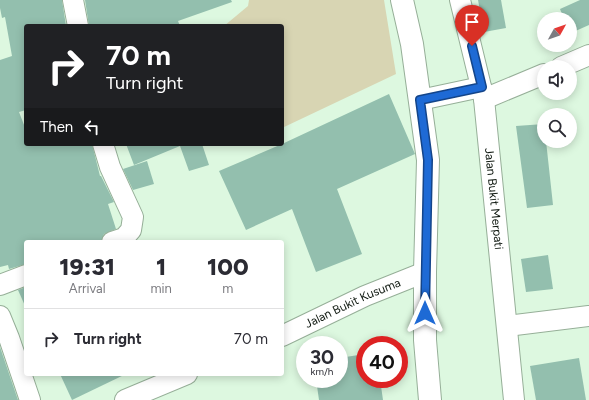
<!DOCTYPE html>
<style>
:root{--surface:#fff;--page:#f7f7f7;--text:#2b2b33;--muted:#7c7c81;--line:#e1e1e2}
body{margin:0;font-family:Figtree,sans-serif;background:var(--page);color:var(--text);height:100vh;display:flex;flex-direction:column;font-size:15px;white-space:nowrap}
*{box-sizing:border-box;margin:0}
p{font-size:13px;color:var(--muted)}
.icon{flex:none;width:22px;height:22px;fill:none;stroke:currentColor;stroke-width:2;stroke-linecap:round;stroke-linejoin:round}
.map{position:relative;flex:1;overflow:hidden}
.drawer{position:absolute;left:24px;top:240px;width:260px;height:136px;display:flex;flex-direction:column;background:var(--surface);border-radius:4px;box-shadow:0 2px 10px #0003}
.drawer>*{flex:none}
.hud{position:absolute;left:24px;top:24px;width:260px;height:122px;border-radius:4px;box-shadow:0 2px 10px #0003;background:#202124;color:#fff;overflow:hidden}
.needle{width:26px;rotate:50deg}
.buttons{position:absolute;left:537px;top:12px;display:grid;gap:8px}
.buttons a{display:grid;place-items:center;width:40px;height:40px;border-radius:50%;background:var(--surface);box-shadow:0 2px 10px #0003;font-size:20px}
.speed{position:absolute;left:296px;top:336px;display:flex;gap:8px;font-size:20px;font-weight:700;text-align:center}
.speed>*{display:grid;place-content:center;width:52px;height:52px;border-radius:50%;background:var(--surface);box-shadow:0 2px 10px #0003;line-height:1}
.speed small{font-size:10px;font-weight:400}
.speed .limit{border:6px solid #d22;background:#fff;color:#111}
.pin{position:absolute;display:grid;place-items:center;width:34px;height:34px;color:#fff;margin:-41px -17px;border-radius:50% 50% 50% 0;rotate:-45deg;box-shadow:0 0 4px #0007}
.pin .icon{rotate:45deg}
.me{position:absolute;width:44px;margin:-22px;rotate:0deg;stroke-linejoin:round;filter:drop-shadow(0 0 3px #0008)}
.turn{display:flex;align-items:center;gap:14px;height:84px;padding:0 16px;font-size:18px}
.turn .icon{width:52px;height:52px;stroke-width:2.5}
.turn b{display:block;font-size:28px;line-height:34px}
.then{display:flex;align-items:center;height:38px;padding:0 16px;background:#0003;gap:8px;font-size:15px}
.eta{display:flex;justify-content:space-evenly;align-items:center;height:68px;text-align:center}
.eta b{font-size:24px;font-weight:800;line-height:28px}
ul{padding:0;list-style:none}
li{display:flex;align-items:center;gap:12px;height:60px;padding:0 16px;border-top:1px solid var(--line)}
li div{flex:1}
li b{display:block;font-size:15px}
li em{font-style:normal}
.map>svg:first-child{display:block}
.green{fill:#d8d5b3}
.building{fill:#93bfae}
.lines{fill:none;stroke-linecap:round;stroke-linejoin:round}
.minor-casing{stroke:#96af98;stroke-width:22}
.tertiary-casing{stroke:#96af98;stroke-width:24}
.minor{stroke:#fff;stroke-width:20}
.tertiary{stroke:#fff;stroke-width:22}
.route-casing{stroke:#14458a;stroke-width:10}
.route{stroke:#1e6ad5;stroke-width:7}
.labels{text-anchor:middle;dominant-baseline:central;stroke-width:3.5;stroke-linejoin:round;paint-order:stroke}
.street-label{font-size:12px;fill:#0f1810;stroke:#f9fffa}
</style>
<div class="map">
<svg width="589" height="400" viewBox="0 0 589 400">
<rect width="100%" height="100%" fill="#ddf8e0"/>
<!-- green -->
<path class="green" d="M249,0H384L396,74L282,128V26H224L248,6Z"/>
<!-- building -->
<g class="building">
<path d="M0,0H62L66,26H26V110L19,112L26,130V144H92L100,176H101L114,202L108,204L116,229L104,234L101,242H26V264L9,269L8,265L0,267V60L12,56L5,17L2,18L0,8Z"/>
<path d="M85,0H231L232,2L178,21L180,26H89Z"/>
<path d="M478,0H501L506,28L484,32Z"/>
<path d="M580,0H589V25L571,33L570,19H564L560,9Z"/>
<path d="M389,94L415,154L337,189L362,254L316,272L292,209L246,230L219,171L282,144Z"/>
<path d="M544,124V141H546L553,205L527,208L516,126Z"/>
<path d="M126,144H202L209,165L189,171L180,146L134,165Z"/>
<path d="M147,161L154,184L133,190L123,169Z"/>
<path d="M548,255L553,289L526,292L521,259Z"/>
<path d="M26,287V308L18,290Z"/>
<path d="M0,347L18,400H0Z"/>
<path d="M365,354V379H380L383,400H319L316,379H339V358Z"/>
<path d="M579,358L586,400H536L530,366Z"/>
<path d="M60,374H126L72,400Z"/>
</g>
<g class="lines">
<!-- minor casing -->
<g class="minor-casing">
<g id="minor">
<path d="M73,0L78,26"/>
<path id="s1" d="M460,0L484,99L514,400"/>
<path d="M561,67L589,55"/>
<path d="M484,99L544,74"/>
<path d="M420,100L481,87"/>
<path d="M103,144L110,167L133,217L131,230L124,238L112,242"/>
<path d="M0,285L26,275"/>
<path d="M0,316L9,338L30,400"/>
<path d="M507,326L589,316"/>
<path id="s2" d="M282,336L365,296L425,272"/>
<path d="M125,400L187,374"/>
</g>
</g>
<!-- tertiary casing -->
<g class="tertiary-casing">
<path id="tertiary" d="M402,0L412,44L428,160L425,272V340L430,400"/>
</g>
<!-- minor -->
<use href="#minor" class="minor"/>
<!-- tertiary -->
<use href="#tertiary" class="tertiary"/>
</g>
<g class="lines">
<!-- route casing -->
<g class="route-casing">
<path id="route" d="M425,313L428,160L420,100L482,87L472,46"/>
</g>
<!-- route -->
<use href="#route" class="route"/>
</g>
<g class="labels">
<!-- street labels -->
<g class="street-label">
<text stroke="none"><textPath href="#s1" startOffset="202">Jalan Bukit Merpati</textPath></text>
<text stroke="none"><textPath href="#s2" startOffset="78">Jalan Bukit Kusuma</textPath></text>
</g>
</g>
</svg>
<div class="buttons">
<a><svg class="needle" viewBox="-14 -14 28 28"><path d="M0-13l5 13h-10z" fill="#e53935"/><path d="M0 13l5-13h-10z" fill="#7c7c81"/></svg></a>
<a><svg class="icon" aria-label="sound" viewBox="0 0 24 24"><path d="M4 9h4l5-4v14l-5-4H4zM17 9q2 3 0 6"/></svg></a>
<a><svg class="icon" aria-label="search" viewBox="0 0 24 24"><circle cx="10" cy="10" r="6"/><path d="M15 15l6 6"/></svg></a>
</div>
<div class="speed"><div>30<small>km/h</small></div><div class="limit">40</div></div>
<div class="pin" style="left:472px;top:46px;background:#d93025"><svg class="icon" aria-label="arrive" viewBox="0 0 24 24"><path d="M6 21V4h12l-3 4 3 4H6"/></svg></div>
<svg class="me" style="left:425px;top:313px" viewBox="-20 -20 40 40"><path d="M0-17L14 15 0 8-14 15z" fill="#1e6ad5" stroke="#fff" stroke-width="4"/></svg>
<div class="hud">
<div class="turn"><svg class="icon" aria-label="right" viewBox="0 0 24 24"><path d="M7 20v-9h11M14 6l5 5-5 5"/></svg><div><b>70 m</b>Turn right</div></div>
<div class="then">Then<svg class="icon" aria-label="left" viewBox="0 0 24 24"><path d="M17 20v-9H6M10 6l-5 5 5 5"/></svg></div>
</div>
<section class="drawer">
<div class="eta">
<div><b>19:31</b><p>Arrival</p></div>
<div><b>1</b><p>min</p></div>
<div><b>100</b><p>m</p></div>
</div>
<ul>
<li><svg class="icon" aria-label="right" viewBox="0 0 24 24"><path d="M7 20v-9h11M14 6l5 5-5 5"/></svg><div><b>Turn right</b></div><em>70 m</em></li>
</ul>
</section>
</div>
